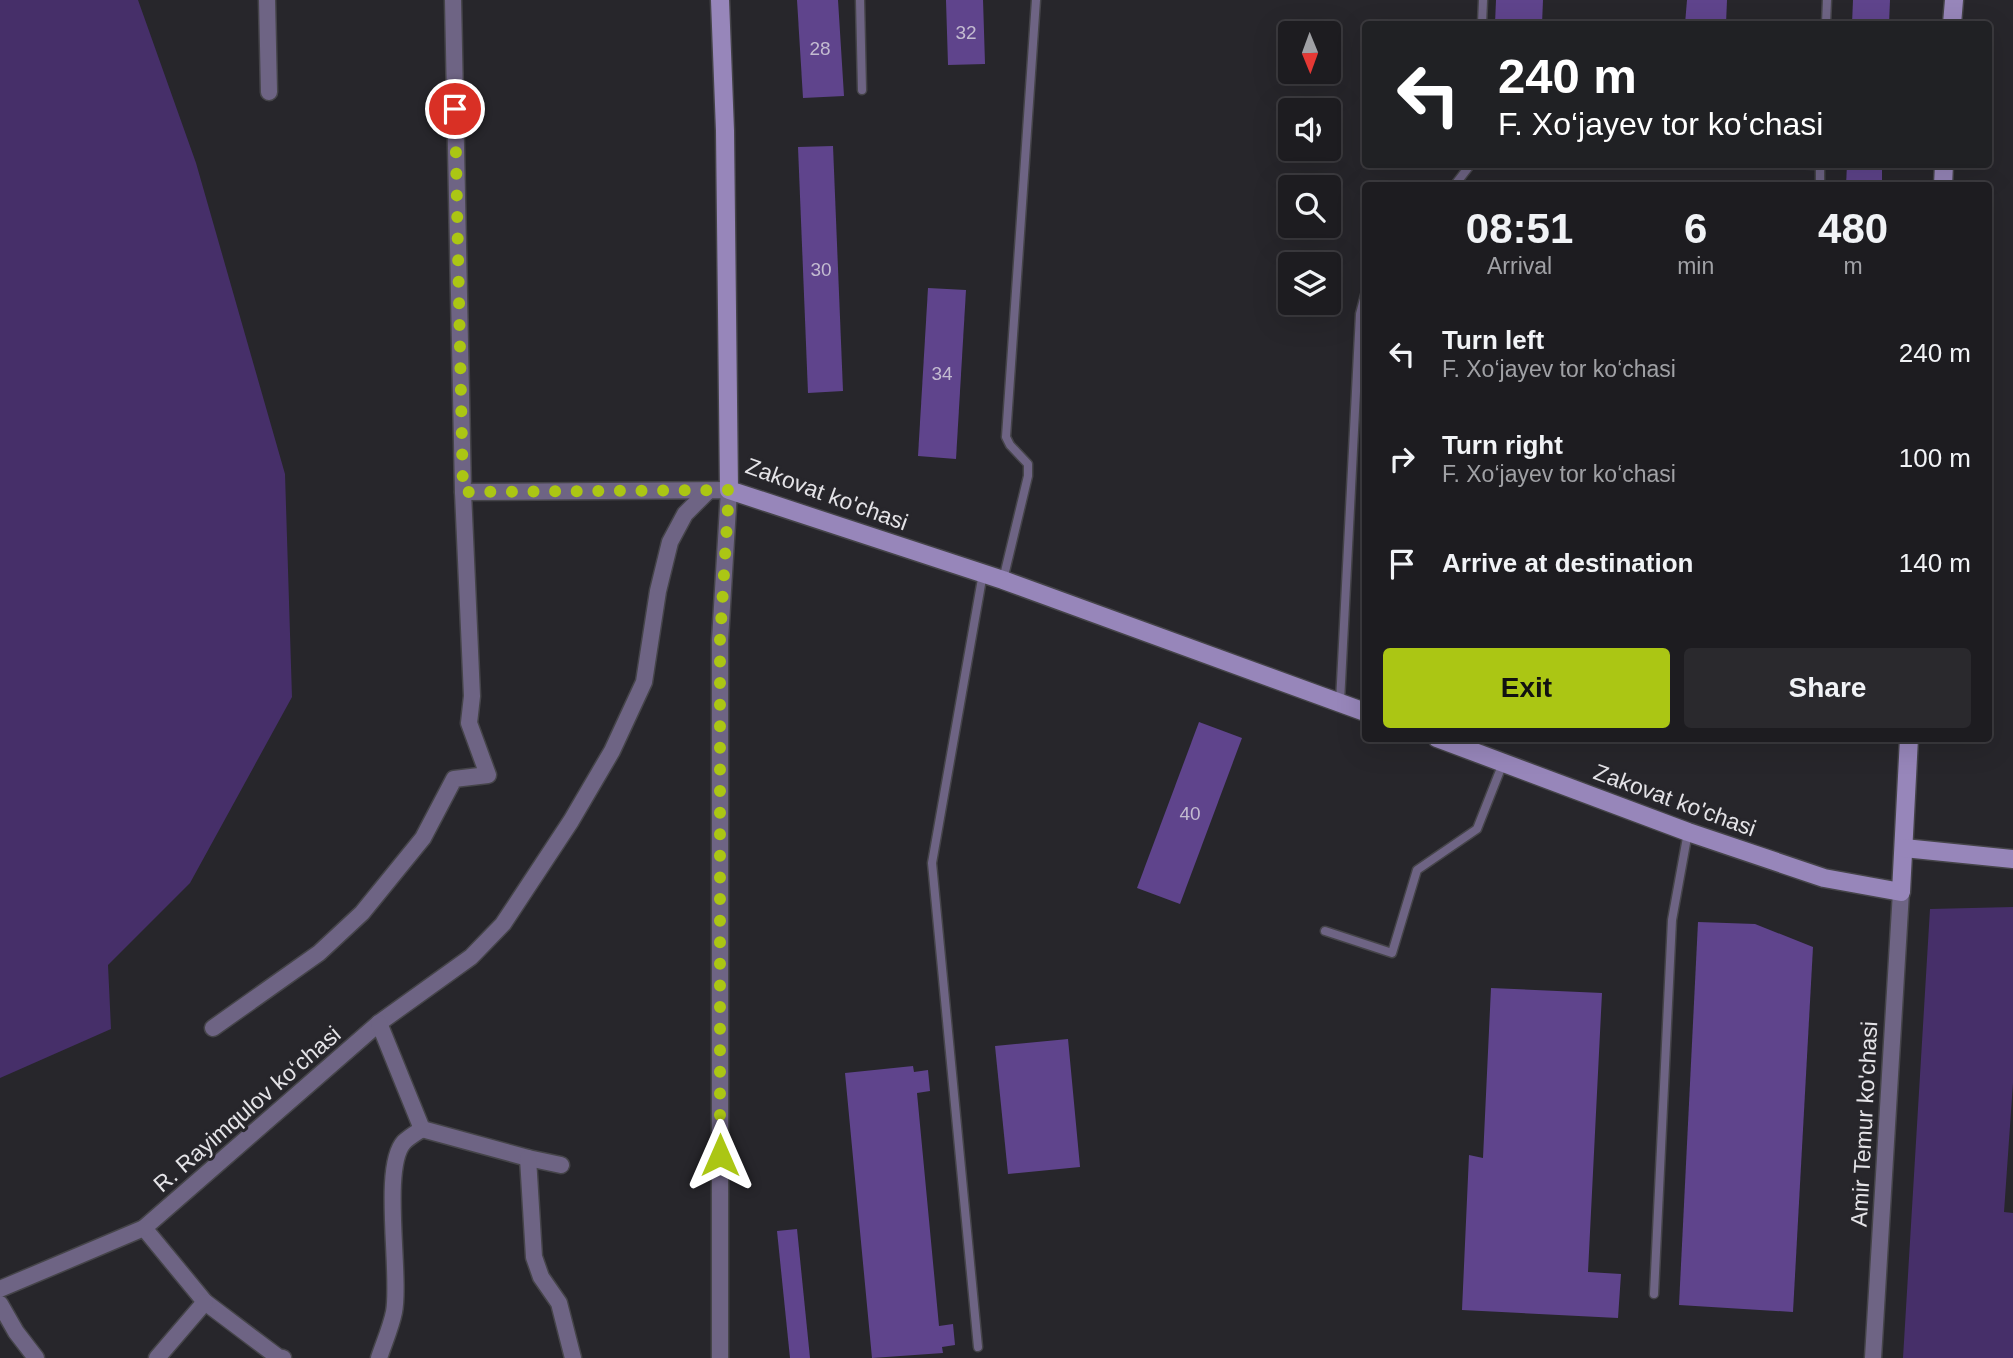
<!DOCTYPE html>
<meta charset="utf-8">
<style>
:root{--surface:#1d1c20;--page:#2a292d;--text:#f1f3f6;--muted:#a0a1a5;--line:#3b3a3e;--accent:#abc614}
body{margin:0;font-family:Helvetica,sans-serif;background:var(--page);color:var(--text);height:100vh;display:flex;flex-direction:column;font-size:26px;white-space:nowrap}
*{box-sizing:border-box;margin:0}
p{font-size:23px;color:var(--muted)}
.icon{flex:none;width:38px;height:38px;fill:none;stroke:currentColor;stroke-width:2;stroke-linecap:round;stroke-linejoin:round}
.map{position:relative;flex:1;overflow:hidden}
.side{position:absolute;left:1362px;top:182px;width:630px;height:560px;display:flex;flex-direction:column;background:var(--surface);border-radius:7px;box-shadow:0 7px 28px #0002,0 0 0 2px var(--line)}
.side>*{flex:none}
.banner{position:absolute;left:1362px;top:21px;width:630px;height:147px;border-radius:7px;box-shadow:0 7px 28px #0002,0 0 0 2px var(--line);background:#202124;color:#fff;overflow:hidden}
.needle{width:46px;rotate:179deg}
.fabs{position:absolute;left:1278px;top:21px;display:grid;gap:14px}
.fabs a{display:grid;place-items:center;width:63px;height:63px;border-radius:7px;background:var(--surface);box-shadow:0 7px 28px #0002,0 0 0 2px var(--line);font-size:35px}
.pin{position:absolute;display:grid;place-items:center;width:60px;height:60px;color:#fff;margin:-30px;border:4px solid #fff;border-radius:50%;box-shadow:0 2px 7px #0007}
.me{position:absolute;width:77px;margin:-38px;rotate:0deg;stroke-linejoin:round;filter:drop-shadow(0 0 5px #0008)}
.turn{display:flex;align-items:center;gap:24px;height:147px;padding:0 21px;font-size:32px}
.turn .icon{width:91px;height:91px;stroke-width:2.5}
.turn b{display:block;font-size:49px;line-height:60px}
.eta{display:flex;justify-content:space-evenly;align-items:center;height:119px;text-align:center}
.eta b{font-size:42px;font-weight:700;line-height:49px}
.action{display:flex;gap:14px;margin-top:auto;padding:14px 21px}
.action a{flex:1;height:80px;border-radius:7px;background:var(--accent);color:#111;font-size:28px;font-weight:700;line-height:80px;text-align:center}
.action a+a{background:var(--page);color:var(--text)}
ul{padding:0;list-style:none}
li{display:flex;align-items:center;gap:21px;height:105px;padding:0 21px}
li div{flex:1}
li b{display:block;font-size:26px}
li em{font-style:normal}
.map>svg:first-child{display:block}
.green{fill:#462f69}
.building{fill:#5f448c}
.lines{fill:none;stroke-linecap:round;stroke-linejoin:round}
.lane-casing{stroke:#454449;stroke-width:11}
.street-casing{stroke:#454449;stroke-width:19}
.secondary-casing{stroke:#454449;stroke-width:21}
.lane{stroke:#6e6484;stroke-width:8}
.street{stroke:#6e6484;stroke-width:16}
.secondary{stroke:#9786ba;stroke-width:18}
.route{stroke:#abc614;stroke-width:12;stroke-dasharray:0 21.6}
.labels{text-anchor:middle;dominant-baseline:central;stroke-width:6;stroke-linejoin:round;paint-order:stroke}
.number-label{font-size:19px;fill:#c3bbd0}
.street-label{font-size:23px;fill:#e4e3e7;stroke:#27262b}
</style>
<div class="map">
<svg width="2013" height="1358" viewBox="0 0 2013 1358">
<rect width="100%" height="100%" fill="#27262b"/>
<!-- green -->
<g class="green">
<path d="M0,0H138L196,163L285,474L292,697L190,883L108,965L111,1029L0,1078Z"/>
<path d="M2013,907V1083L2004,1212L2013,1213V1358H1903L1930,909Z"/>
</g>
<!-- building -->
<g class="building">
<path d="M797,0H838L844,96L803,98Z"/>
<path d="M946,0H983L985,64L948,65Z"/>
<path d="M1496,0H1543L1542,24H1495Z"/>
<path d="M1687,0H1727L1726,24H1685Z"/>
<path d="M1853,0H1890L1889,24H1852Z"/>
<path d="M833,146L843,391L808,393L798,147Z"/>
<path d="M1847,164H1882V186H1846Z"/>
<path d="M928,288L966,290L956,459L918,456Z"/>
<path d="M1199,722L1242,738L1180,904L1137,888Z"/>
<path d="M1698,922L1755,924L1813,947L1793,1312L1679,1305Z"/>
<path d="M1491,988L1602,993L1588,1272L1621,1274L1618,1318L1462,1310L1469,1155L1483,1158Z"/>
<path d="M1068,1039L1080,1167L1008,1174L995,1046Z"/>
<path d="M913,1066L914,1072L928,1070L930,1091L917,1093L939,1326L953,1324L955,1345L942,1347L943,1353L872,1358L845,1073Z"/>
<path d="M797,1229L810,1358H790L777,1231Z"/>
</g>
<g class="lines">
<!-- lane casing -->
<g class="lane-casing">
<g id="lane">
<path d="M860,0L862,90"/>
<path d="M1482,24L1483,0"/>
<path d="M1826,24L1827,0"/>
<path d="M1789,164L1820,165"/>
<path d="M1454,186L1471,164"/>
<path d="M1820,186V164"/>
<path d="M1003,580L1028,476V464L1010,445L1006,437L1036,0"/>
<path d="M1340,702L1360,314L1365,295"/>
<path d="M1325,931L1392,953L1417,870L1477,829L1503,763"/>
<path d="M1654,1294L1672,920L1688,832"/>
<path d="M978,1347L932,863L983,573"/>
</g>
</g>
<!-- street casing -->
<g class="street-casing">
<g id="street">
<path d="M267,0L269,92"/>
<path d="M463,492L729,490L720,640V1358"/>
<path d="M213,1028L319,953L362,913L423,838L454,779L488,775L469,723L472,696L463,492L453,0"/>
<path d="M422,1129L528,1158L561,1165"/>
<path d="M528,1158L534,1257L541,1277L559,1303L573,1358"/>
<path d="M144,1228L205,1302L278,1357L283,1358"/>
<path d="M0,1289L144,1228L379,1023L471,957L503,924L571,821L612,751L644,682L658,591L670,542L685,514L707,492"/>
<path d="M0,1304L16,1332L36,1358"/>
<path d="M157,1358L205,1302"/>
<path d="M379,1358C384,1343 391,1327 394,1312C401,1274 381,1167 404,1142C409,1137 416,1133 422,1129L379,1023"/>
<path d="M1873,1358L1901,892"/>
</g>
</g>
<!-- secondary casing -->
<g class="secondary-casing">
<g id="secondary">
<path d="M720,0L725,131L729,490L1003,580L1365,712"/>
<path d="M1952,24L1954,0"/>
<path d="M1943,186L1944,164"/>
<path d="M1437,738L1688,832L1824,878L1901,892L1909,738"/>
<path d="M1904,848L2013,859"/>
</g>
</g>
<!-- lane -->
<use href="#lane" class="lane"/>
<!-- street -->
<use href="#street" class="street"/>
<!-- secondary -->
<use href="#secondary" class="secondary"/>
</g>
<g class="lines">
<!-- route -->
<path class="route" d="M455,109L463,492L729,490L720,640V1155"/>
</g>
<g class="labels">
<!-- number labels -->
<g class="number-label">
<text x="966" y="32">32</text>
<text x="820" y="48">28</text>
<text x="821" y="269">30</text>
<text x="942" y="373">34</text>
<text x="1190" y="813">40</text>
</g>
<!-- street labels -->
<g class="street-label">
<text transform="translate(827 494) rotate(20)">Zakovat ko'chasi</text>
<text transform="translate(1675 800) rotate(20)">Zakovat ko'chasi</text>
<text transform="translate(247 1109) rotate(-41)">R. Rayimqulov ko‘chasi</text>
<text transform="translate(1864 1124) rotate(-87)">Amir Temur ko'chasi</text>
</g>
</g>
</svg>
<div class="fabs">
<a><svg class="needle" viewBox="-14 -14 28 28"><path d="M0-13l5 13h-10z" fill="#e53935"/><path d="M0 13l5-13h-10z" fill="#a0a1a5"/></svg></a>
<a><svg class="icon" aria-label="sound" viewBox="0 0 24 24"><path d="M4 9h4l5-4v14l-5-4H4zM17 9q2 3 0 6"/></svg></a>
<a><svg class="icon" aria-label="search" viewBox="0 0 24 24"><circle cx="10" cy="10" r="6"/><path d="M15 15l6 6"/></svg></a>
<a><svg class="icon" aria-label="layers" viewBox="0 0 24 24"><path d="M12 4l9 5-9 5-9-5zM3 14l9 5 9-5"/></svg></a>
</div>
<div class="pin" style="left:455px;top:109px;background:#d93025"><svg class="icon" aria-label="arrive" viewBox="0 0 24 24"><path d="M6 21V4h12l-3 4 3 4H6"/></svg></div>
<svg class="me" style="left:720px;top:1155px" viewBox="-20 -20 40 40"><path d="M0-17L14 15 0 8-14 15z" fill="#abc614" stroke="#fff" stroke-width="4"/></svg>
<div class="banner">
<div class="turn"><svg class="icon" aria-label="left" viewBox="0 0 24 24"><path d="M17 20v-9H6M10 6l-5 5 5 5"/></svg><div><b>240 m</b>F. Xo‘jayev tor ko‘chasi</div></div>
</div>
<section class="side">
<div class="eta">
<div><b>08:51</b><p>Arrival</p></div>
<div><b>6</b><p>min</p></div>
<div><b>480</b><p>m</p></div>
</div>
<ul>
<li><svg class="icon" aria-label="left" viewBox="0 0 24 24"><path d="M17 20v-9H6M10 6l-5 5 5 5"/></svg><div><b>Turn left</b><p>F. Xo‘jayev tor ko‘chasi</p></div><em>240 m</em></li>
<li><svg class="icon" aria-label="right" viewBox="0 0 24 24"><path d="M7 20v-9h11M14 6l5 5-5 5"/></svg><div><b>Turn right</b><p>F. Xo‘jayev tor ko‘chasi</p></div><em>100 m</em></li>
<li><svg class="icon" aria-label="arrive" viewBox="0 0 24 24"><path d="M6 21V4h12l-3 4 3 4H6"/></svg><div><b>Arrive at destination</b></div><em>140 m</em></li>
</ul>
<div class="action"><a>Exit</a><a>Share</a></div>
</section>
</div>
